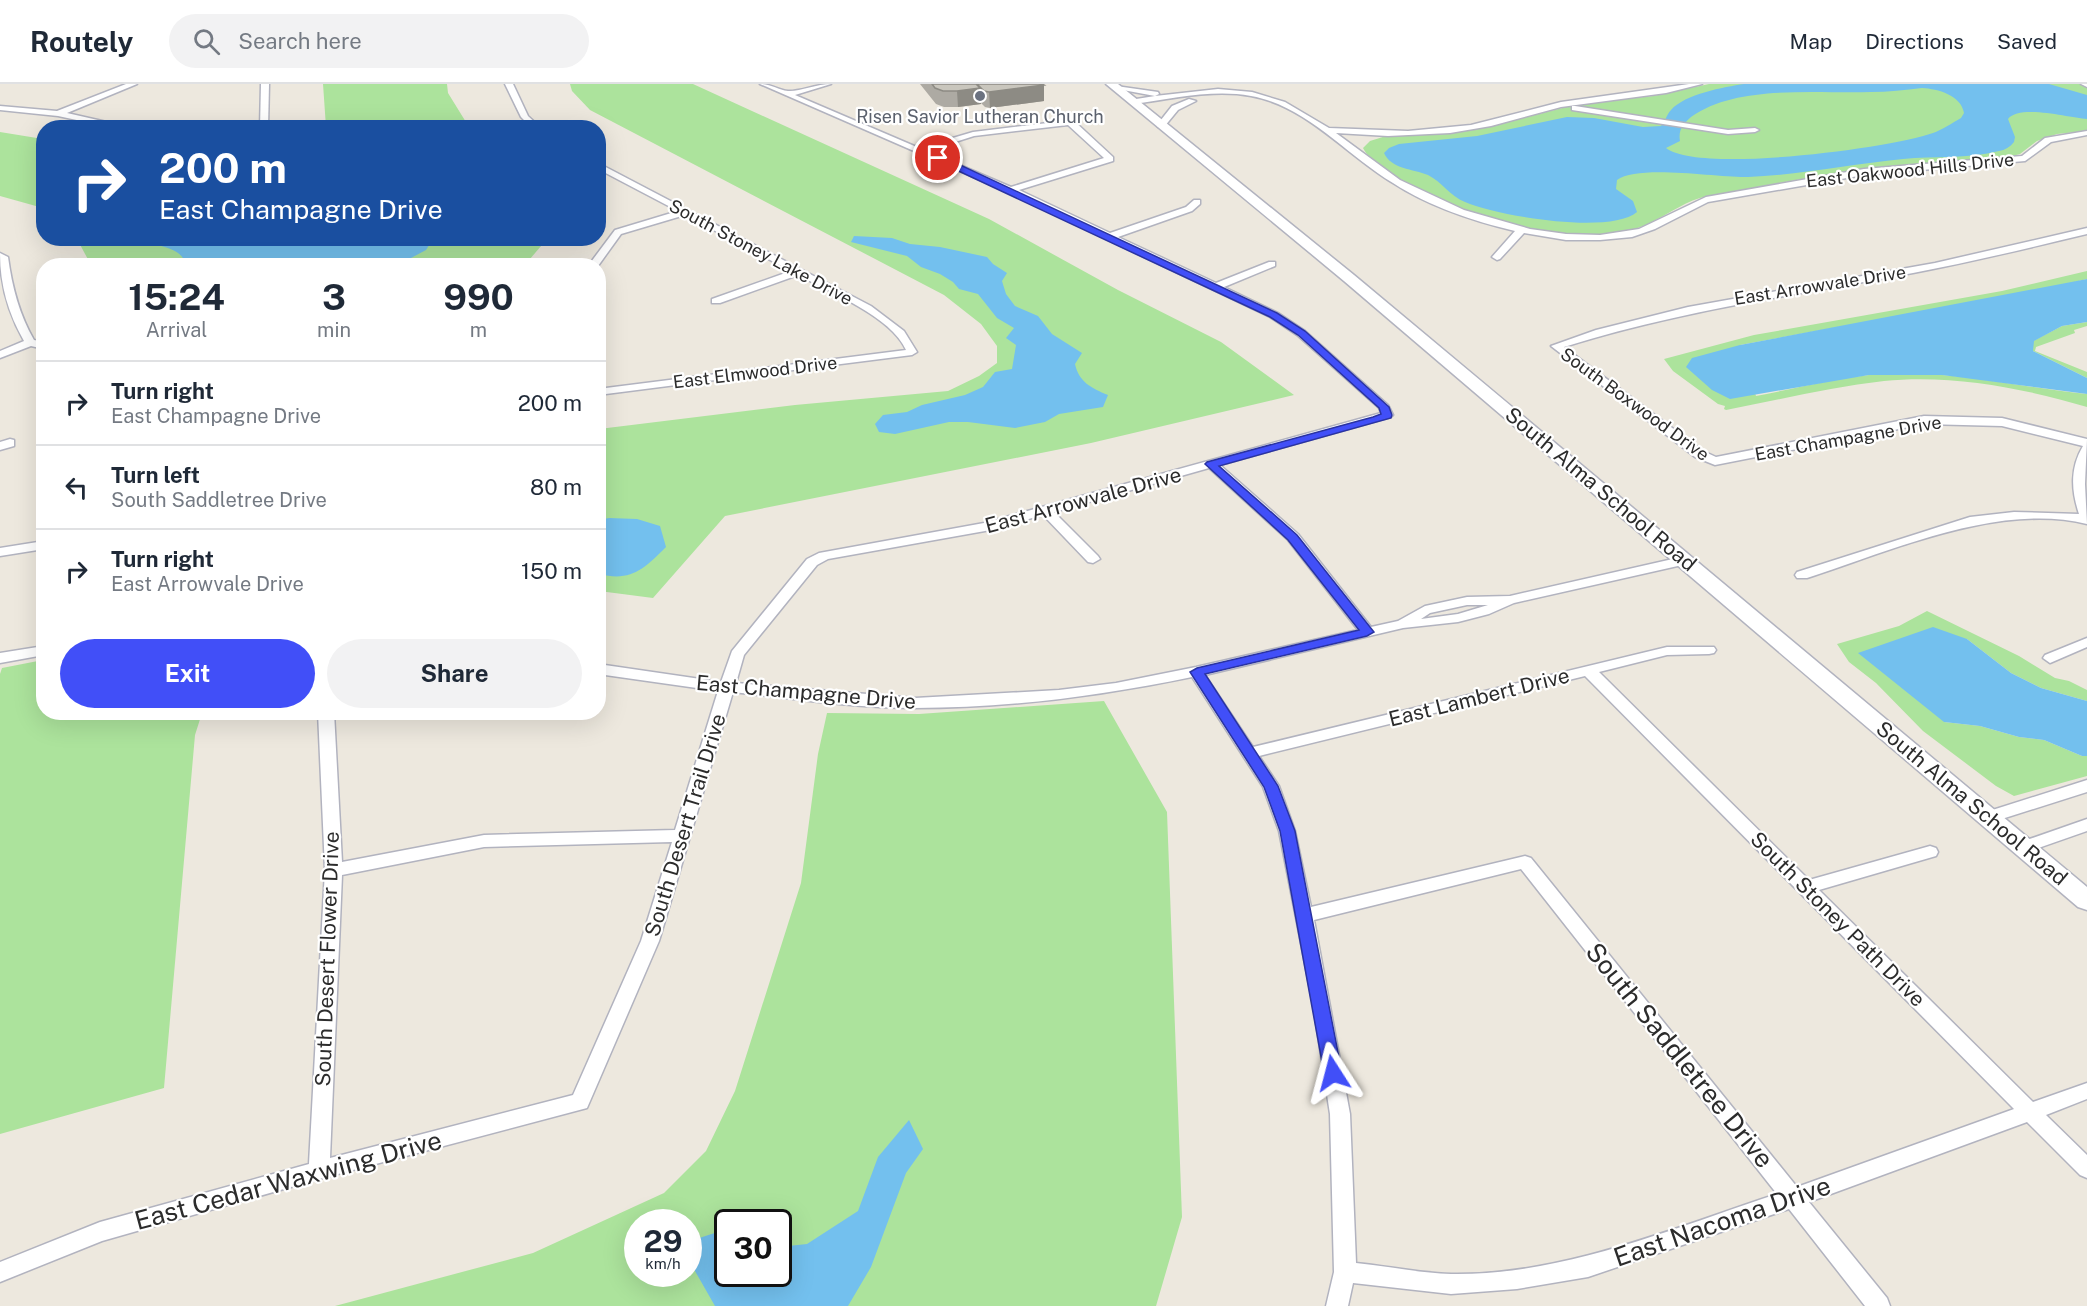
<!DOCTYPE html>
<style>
:root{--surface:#fff;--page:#f2f2f3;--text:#1f2937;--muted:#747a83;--line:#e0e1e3;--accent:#414ff8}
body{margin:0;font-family:"Public Sans",sans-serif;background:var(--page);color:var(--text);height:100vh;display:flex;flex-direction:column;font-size:22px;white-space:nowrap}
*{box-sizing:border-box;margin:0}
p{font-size:20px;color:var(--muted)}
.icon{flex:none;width:33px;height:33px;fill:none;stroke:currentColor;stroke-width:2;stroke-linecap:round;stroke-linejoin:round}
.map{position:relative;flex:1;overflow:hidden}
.side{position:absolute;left:36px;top:174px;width:570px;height:462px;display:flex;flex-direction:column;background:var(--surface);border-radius:24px;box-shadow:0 6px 24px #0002}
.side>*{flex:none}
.banner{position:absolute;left:36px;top:36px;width:570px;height:126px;border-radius:24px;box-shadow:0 6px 24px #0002;background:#1a4fa0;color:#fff;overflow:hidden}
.speed{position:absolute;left:624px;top:1125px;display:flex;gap:12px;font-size:30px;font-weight:700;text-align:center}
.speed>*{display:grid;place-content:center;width:78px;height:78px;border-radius:50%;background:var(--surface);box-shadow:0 6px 24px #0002;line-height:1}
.speed small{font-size:15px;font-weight:400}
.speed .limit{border:3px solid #111;border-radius:9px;background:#fff;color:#111}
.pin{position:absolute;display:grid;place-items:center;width:51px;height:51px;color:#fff;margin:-26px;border:3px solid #fff;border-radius:50%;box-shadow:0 2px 6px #0007}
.me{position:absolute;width:66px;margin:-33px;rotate:351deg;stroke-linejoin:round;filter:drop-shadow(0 0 4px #0008)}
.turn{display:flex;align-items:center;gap:21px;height:126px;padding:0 24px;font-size:27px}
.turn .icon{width:78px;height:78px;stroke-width:2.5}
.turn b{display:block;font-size:42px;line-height:51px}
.eta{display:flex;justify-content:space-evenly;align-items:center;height:102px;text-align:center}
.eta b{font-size:36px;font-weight:700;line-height:42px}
.button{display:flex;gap:12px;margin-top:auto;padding:12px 24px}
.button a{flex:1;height:69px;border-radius:36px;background:var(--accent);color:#fff;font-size:24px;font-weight:700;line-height:69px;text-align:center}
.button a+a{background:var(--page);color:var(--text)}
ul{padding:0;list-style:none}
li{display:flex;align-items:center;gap:18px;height:84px;padding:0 24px;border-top:2px solid var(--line)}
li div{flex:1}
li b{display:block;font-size:22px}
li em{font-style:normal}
header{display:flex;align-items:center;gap:36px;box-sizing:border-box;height:84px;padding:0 30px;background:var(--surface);border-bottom:2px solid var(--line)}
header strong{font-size:28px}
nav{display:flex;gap:33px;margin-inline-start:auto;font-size:21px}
.search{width:420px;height:54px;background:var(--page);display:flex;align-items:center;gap:15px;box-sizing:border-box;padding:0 21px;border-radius:33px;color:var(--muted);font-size:22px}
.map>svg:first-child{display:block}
.green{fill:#ace39c;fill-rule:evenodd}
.water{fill:#73c0ee;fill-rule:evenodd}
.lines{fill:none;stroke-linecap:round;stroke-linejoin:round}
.minor-casing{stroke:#b2b3bf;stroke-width:3}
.secondary-casing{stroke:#b2b3bf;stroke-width:3}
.minor{fill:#fff;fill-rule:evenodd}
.secondary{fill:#fff;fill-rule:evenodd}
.wall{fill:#adaaa3}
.shaded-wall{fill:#8d8b84}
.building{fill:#c9c6bd;stroke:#8d8b84;stroke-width:1.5}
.route{fill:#414ff8;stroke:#2a33a1;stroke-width:1.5}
.worship-dot{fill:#6b7280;stroke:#fff;stroke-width:2}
.labels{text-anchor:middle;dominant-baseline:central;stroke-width:4.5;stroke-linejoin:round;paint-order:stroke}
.far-worship-label{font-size:18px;fill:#5b616d;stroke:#fff}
.far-street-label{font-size:18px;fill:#2c2c2c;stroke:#fff}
.street-label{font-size:21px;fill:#2c2c2c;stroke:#fff}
.near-street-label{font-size:26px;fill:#2c2c2c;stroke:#fff}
</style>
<header>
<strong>Routely</strong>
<div class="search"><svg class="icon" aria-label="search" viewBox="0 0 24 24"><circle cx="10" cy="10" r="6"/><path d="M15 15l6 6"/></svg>Search here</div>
<nav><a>Map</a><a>Directions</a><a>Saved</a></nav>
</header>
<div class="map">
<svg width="2087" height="1222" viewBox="0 0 2087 1222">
<rect width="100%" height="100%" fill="#ede8de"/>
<!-- green -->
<g class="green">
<path d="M323,0H447L448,9L469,43H326Z"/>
<path d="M570,0H693L989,135L1118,206L1221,258L1294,311L1091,359L725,432L653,514L599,507V345L795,321L948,307L979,292L997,279V262L981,240L944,211L590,26L572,7Z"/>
<path d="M1709,0H2081L2087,3V47L2057,50L2037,57L2020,70L1997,76C1916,81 1838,87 1758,103C1739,107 1719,109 1700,114C1680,120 1663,134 1643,142C1629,148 1610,150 1594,151C1569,152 1542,149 1518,143C1484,135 1377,94 1363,64L1370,57L1386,52L1434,50L1484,44L1578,20L1653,12Z"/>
<path d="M0,48L43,55V124L0,112Z"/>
<path d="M77,155H547L524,182L91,181Z"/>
<path d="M2087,187V195L2050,204L1740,261L1756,312C1793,305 1831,295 1869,291C1942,283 2015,303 2087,310V323C2023,304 1951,290 1884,297C1831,303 1778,316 1726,326L1724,325L1725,322L1718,320L1673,287L1664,275L1754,251L2002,207Z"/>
<path d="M2087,238V242L2074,246L2075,249L2036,263L2035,267L2087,288V294L2033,267V257L2062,242Z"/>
<path d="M1927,527L2019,572L2055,594L2069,597L2087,606V617L2041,604L2011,589L1967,555L1944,638L1980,642L2019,653L2044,656L2082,672H2087V692L2014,712L1996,702L1923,647L1876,599L1849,578L1837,560L1899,542Z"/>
<path d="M43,576L44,628L202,629L195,651L164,1004L0,1050V590L2,584Z"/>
<path d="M1104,617L1167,728L1182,1133L1156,1222H335L533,1169L664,1109L706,1067L735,1007L801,799L818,670L827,629L919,630ZM638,1138H688V1190H638ZM728,1138H778V1190H728Z"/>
</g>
<!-- water -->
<g class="water">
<path d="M1744,0H2049L2087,11V35C2069,34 2020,20 2008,35L2015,53L2014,58C2010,63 2005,66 1999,67C1968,75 1934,72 1903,75C1851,80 1800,91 1748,93C1719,94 1638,80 1617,96L1616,105L1633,117L1637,128C1610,151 1497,132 1465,118C1450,112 1442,98 1428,91C1413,85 1391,85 1384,69L1389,64L1399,60L1477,52L1567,33L1594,34L1643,43L1661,42C1666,37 1666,31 1671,26C1685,10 1724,3 1744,0ZM1922,4C1938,5 1961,11 1964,29L1961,34C1952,39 1942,46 1933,49C1891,64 1699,90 1666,64L1680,57C1678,46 1683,40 1691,33C1737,0 1816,10 1871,8C1888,8 1905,6 1922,4Z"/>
<path d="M854,152L892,154L910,160L940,163L987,173L993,180L1007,189L1002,197L1006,210L1015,222L1038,232L1052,250L1082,269L1075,280C1079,298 1091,304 1108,311L1103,323L1059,330L1045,338L1015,344L968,338H949L895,350L879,348L875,340L883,331L907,328L922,321L965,311L983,303L995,288L1012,285L1016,261L1006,254L1014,244L997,234L978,210L959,205L953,198L940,190L921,183L907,172L851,158Z"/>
<path d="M162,155L267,154L287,158L307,154L433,155L426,166L411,174L383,178L355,175L324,176L304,182H187C182,167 171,165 158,161Z"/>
<path d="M2087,195V238L2062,242L2034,257L2033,267L2087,294V310L1942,291H1869L1730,315L1712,306L1686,283L1692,274L1740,261Z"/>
<path d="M609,434L637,435L660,442L666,463C644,485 631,498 599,490V436Z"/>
<path d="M1933,543L1967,555L2011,589L2041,604L2087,617V672H2082L2044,656L2019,653L1980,642L1944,638L1858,569Z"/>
<path d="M909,1036L923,1065L906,1089L871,1183L848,1222H715L691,1180L690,1157L727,1145L728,1190H778L779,1163L807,1160L858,1127L878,1073Z"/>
</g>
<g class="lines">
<!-- minor casing -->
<g class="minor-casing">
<g id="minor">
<path d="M126,0H137L67,29L133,44H114L58,32L0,26V22L57,27Z"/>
<path d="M261,0H269L268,44H260Z"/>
<path d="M505,0H513L528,32L541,44H532L521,33Z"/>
<path d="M760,0C771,0 778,6 788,7C798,8 817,0 831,0L795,11L919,64L973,48L1073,36L1113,73V77L1019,106L1110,149L1186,123L1194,116H1200V120L1192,127L1118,153L1216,199L1269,178H1275V182L1224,203L1278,229L1305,247L1388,321L1393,331L1391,333L1220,381L1298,450L1371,543L1398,537L1425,522L1467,513L1510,512L1686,472L1691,473L1693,476L1691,479L1514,519L1489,530L1458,538L1403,544L1205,591L1253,663L1667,563H1714L1716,566L1714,569L1709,570L1667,571L1599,588L1809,796L1930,762L1936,764L1938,768L1936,772L1819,806L2033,1018L2087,999V1015L2046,1031L2087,1071V1094L2080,1091L2027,1038L1809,1118L1887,1214L1890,1222H1865L1789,1125L1588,1193L1517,1205L1451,1210L1353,1199L1348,1222H1326L1334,1188L1330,1030L1314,926L1279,747L1263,703L1192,593C1101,612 1008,624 915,624C855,624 793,615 733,608L659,857L587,1024L319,1095L102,1157L0,1198V1178L100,1138L309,1080L325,786L318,628H334L342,778L484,751L675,746L718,607L598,590V580L721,598L732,567L807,475L819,469L984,439L1381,329L1379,324L1297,251L1270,233L1008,108ZM1068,41L1104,74L1011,103L927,67L974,52ZM1209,384L1288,456L1358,546L1196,583L1116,599L1059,606L915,614L736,599L744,571L817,481L828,475L985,447L1043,431L1088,478L1093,479L1100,475L1098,472L1054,428ZM1467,521H1488L1458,530L1421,535L1430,529ZM1585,592L2014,1025L1797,1103L1531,774L1525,772L1311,823L1295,747L1279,702L1259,672ZM672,758L641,857L573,1011L330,1074L342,791L484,763ZM1521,785L1777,1110C1674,1144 1561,1192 1451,1190C1419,1189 1387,1182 1356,1179L1350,1030L1314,836Z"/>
<path d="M1689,0H1702L1666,9L1561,23L1491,42L1450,49L1388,52L1336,49L1400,96L1464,126L1530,145L1566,150L1600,151L1639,145L1706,113L1864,85L2022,72L2045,54L2087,47V51L2051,58L2025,77L1864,91L1708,118L1655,145L1632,153L1600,156H1566L1524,149L1500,175L1497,176L1492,173L1515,147C1473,137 1430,123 1393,99C1346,71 1307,22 1251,12C1212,5 1172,15 1133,20L1129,18L1130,16L1155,12L1112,4L1116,2L1158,8L1159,10L1155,12L1218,5L1252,8L1285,18L1329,44L1408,47L1471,41L1561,18Z"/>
<path d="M2081,0H2087V3Z"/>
<path d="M1189,15L1196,17L1178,26L1164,43H1158L1157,41L1172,22Z"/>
<path d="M1575,22L1728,46L1755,44L1759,46L1755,48L1728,50L1572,26V22Z"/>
<path d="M598,79L871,222L904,247L917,268L912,271L598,311V305L906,266C892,233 828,207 798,191L720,219H712V215L791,187L685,131L621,150L598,182H588L615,146L678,127L598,85Z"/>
<path d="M2087,144V150C2029,164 1971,178 1913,189C1795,211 1678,227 1564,263L1703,367L1716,373L1924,332L2002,334L2087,355L2085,400L2087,440C1999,418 1891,467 1807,494H1797L1795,491L1797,488L1970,433L2014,428L2079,430C2071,406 2070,384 2083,362L2002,342L1924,340L1715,381L1695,373L1551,262L1596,246L1688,223L1935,179Z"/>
<path d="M0,169L8,173C12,203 19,230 34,256L44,258V265L31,262L0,274V267L24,257C8,229 0,201 0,169Z"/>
<path d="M10,355L14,356V362L0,366V358Z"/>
<path d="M44,457V465L0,472V464Z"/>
<path d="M2087,554V563L2050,579L2043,574L2045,571Z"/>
<path d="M44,562V571L0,579V569Z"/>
<path d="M2087,696V708L1989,739L1983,737L1981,733L1983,729Z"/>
<path d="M2087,735V747L2024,769L2018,767L2016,763L2018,759Z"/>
</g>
</g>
<!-- secondary casing -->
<g class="secondary-casing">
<path id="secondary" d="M1106,0H1118L1354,191L2087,803V826L2078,823L1344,197Z"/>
</g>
<!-- minor -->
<use href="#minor" class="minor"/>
<!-- secondary -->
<use href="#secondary" class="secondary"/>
</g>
<!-- wall -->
<path class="wall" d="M920,0H1042L1044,17L990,24L985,23L981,19V20L958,23H944L936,20Z"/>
<!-- shaded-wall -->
<g class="shaded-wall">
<path d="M1044,1V17L990,24L989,8Z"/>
<path d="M980,4L981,20L958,23L957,7Z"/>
</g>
<!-- building -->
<g class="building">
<path d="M932,0H976L980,4L957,7H943L935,4Z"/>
<path d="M977,0H1042L1044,1L989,8L984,7Z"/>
</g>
<!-- route -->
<path class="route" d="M935,72H941L1277,229L1305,247L1389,323L1392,331L1391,334L1219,382L1297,451L1374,548L1367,552L1205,590L1278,702L1295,747L1342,989L1339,994L1333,996L1327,994L1324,989L1280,747L1264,703L1190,588L1197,584L1359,546L1288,456L1205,380L1207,378L1373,333L1381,330L1379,324L1298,251L1270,233L935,76Z"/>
<!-- markers -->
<circle class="worship-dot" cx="980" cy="12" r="6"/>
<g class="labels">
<!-- far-worship labels -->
<g class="far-worship-label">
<text x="980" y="32">Risen Savior Lutheran Church</text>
</g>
<!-- far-street labels -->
<g class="far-street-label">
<text transform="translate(1910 86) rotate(-6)">East Oakwood Hills Drive</text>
<text transform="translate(761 168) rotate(28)">South Stoney Lake Drive</text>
<text transform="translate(1820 201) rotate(-9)">East Arrowvale Drive</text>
<text transform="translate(755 288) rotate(-7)">East Elmwood Drive</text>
<text transform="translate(1635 320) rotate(36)">South Boxwood Drive</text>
<text transform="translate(1848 354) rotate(-10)">East Champagne Drive</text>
</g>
<!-- street labels -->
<g class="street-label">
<text transform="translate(1601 405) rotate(40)">South Alma School Road</text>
<text transform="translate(1083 416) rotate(-15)">East Arrowvale Drive</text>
<text transform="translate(806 608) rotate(5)">East Champagne Drive</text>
<text transform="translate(1479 613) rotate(-14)">East Lambert Drive</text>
<text transform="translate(1972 719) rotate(40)">South Alma School Road</text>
<text transform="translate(685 741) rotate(-73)">South Desert Trail Drive</text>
<text transform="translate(1838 835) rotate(45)">South Stoney Path Drive</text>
<text transform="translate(327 875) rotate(-88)">South Desert Flower Drive</text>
</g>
<!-- near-street labels -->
<g class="near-street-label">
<text transform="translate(1680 971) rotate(51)">South Saddletree Drive</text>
<text transform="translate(288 1096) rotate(-15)">East Cedar Waxwing Drive</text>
<text transform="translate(1722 1137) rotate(-19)">East Nacoma Drive</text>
</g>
</g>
</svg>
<div class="speed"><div>29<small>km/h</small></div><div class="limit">30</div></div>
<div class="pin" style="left:938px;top:74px;background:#d93025"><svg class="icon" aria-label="arrive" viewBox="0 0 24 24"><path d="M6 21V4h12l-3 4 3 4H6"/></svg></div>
<svg class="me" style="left:1333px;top:989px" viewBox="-20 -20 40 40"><path d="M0-17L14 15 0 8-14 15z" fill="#414ff8" stroke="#fff" stroke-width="4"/></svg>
<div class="banner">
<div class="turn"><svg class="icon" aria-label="right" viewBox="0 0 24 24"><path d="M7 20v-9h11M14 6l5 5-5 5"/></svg><div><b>200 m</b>East Champagne Drive</div></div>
</div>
<section class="side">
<div class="eta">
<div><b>15:24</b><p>Arrival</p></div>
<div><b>3</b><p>min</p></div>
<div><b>990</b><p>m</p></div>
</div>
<ul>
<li><svg class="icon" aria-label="right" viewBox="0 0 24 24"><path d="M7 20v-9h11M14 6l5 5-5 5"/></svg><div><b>Turn right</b><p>East Champagne Drive</p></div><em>200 m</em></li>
<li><svg class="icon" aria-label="left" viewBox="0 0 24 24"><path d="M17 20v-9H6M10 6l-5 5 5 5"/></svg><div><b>Turn left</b><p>South Saddletree Drive</p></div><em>80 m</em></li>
<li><svg class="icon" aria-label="right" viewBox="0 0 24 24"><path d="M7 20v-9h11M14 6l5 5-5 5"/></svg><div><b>Turn right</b><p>East Arrowvale Drive</p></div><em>150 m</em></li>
</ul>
<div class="button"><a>Exit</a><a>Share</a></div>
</section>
</div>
